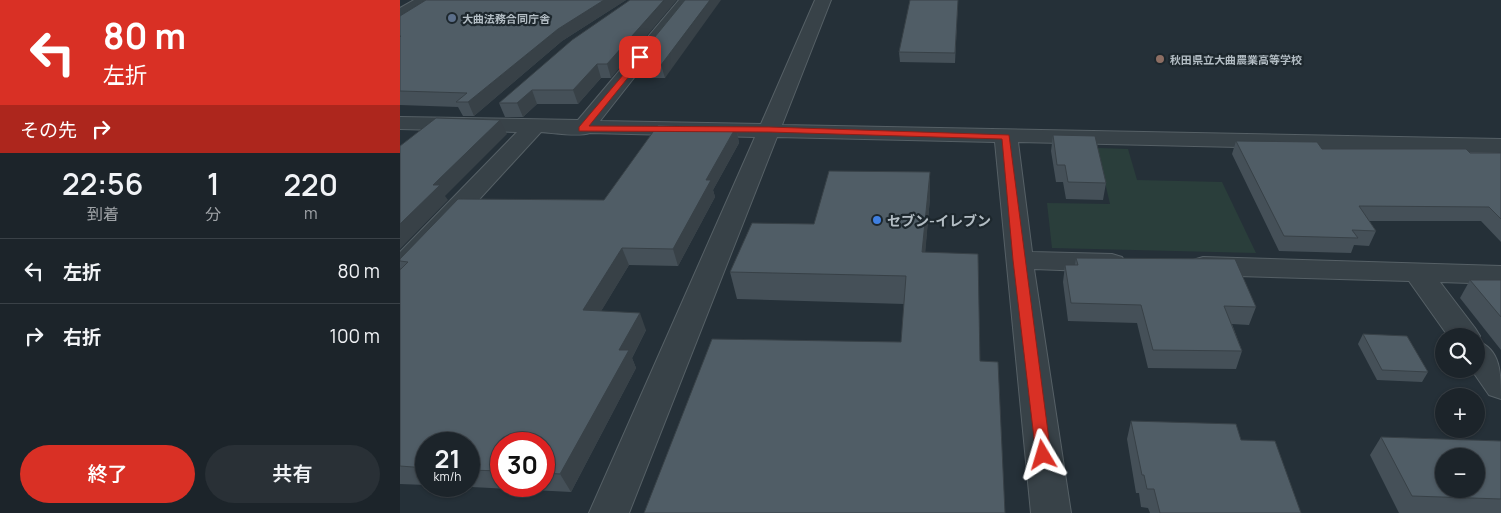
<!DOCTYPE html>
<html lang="ja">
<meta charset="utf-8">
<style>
:root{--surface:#1c242a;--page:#293036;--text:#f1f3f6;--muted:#a0a4a8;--line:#3a4147;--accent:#d93025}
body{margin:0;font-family:Manrope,"Noto Sans JP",sans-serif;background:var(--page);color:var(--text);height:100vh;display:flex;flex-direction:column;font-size:19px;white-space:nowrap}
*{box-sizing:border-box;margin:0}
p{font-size:16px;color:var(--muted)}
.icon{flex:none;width:28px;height:28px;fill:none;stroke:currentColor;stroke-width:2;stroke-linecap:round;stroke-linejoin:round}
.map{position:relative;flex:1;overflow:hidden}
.panel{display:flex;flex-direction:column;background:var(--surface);width:400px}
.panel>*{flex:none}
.top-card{background:#d93025;color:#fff;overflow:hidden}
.controls{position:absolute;left:1035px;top:328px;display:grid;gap:10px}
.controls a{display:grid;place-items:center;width:50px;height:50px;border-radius:50%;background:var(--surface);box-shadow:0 1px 4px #0004,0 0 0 1px var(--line);font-size:25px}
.speed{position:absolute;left:15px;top:432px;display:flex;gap:10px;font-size:25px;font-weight:700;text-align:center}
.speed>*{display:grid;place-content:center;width:65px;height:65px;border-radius:50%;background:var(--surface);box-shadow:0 1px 4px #0004,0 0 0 1px var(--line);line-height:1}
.speed small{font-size:12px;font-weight:400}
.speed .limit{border:8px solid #d22;background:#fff;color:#111}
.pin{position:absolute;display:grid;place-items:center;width:42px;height:42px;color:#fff;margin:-21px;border-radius:10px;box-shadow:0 2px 8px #0006}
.me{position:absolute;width:55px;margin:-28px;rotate:353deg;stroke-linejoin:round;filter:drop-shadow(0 0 4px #0008)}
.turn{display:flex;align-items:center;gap:18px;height:105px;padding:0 20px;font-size:22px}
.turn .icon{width:65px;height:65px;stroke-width:2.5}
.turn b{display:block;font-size:35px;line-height:42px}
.then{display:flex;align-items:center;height:48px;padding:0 20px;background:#0003;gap:10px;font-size:19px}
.eta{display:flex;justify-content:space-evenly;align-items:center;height:85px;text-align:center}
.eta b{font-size:30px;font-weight:600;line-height:35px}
.primary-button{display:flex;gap:10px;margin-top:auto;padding:10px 20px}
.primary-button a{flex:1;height:58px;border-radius:30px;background:var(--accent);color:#fff;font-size:20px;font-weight:600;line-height:58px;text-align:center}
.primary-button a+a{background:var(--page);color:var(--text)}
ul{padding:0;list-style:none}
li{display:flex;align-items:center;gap:15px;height:65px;padding:0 20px;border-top:1px solid var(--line)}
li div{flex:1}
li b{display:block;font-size:19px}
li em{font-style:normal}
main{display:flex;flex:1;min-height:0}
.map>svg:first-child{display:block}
.green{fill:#2a3e3b}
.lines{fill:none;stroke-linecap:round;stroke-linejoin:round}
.minor-casing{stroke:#566066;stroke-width:2}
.minor{fill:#384248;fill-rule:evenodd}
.wall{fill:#455058;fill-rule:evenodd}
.shaded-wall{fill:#384147}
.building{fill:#505d66;stroke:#384147;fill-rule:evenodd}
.route{fill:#d93025;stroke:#8d1f18}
.service-dot{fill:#5c6f8a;stroke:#1d272d;stroke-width:2}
.education-dot{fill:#8d6e63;stroke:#1d272d;stroke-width:2}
.shop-dot{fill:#3f7fe0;stroke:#1d272d;stroke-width:2}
.labels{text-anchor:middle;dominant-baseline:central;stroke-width:4.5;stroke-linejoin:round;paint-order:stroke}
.far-poi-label{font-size:11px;font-weight:bold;fill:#b3bdc4;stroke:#1d272d;text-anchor:start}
.poi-label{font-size:14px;font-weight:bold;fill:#b3bdc4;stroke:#1d272d;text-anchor:start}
</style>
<main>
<section class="panel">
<div class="top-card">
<div class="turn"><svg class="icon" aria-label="left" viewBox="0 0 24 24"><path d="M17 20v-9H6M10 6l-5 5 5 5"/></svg><div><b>80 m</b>左折</div></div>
<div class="then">その先<svg class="icon" aria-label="right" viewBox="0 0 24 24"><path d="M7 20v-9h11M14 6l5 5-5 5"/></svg></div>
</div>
<div class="eta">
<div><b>22:56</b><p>到着</p></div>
<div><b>1</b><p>分</p></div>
<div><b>220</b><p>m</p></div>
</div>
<ul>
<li><svg class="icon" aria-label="left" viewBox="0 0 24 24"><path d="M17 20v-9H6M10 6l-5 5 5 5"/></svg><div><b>左折</b></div><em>80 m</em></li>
<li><svg class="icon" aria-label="right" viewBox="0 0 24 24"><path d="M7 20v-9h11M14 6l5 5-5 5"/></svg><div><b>右折</b></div><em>100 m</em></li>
</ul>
<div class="primary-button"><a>終了</a><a>共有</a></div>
</section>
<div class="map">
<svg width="1101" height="513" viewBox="0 0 1101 513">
<rect width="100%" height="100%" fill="#253038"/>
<!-- green -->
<path class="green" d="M697,148L728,149L737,180L822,182L856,253L652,248L647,203L710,204Z"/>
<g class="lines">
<!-- minor casing -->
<g class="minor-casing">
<g id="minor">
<path d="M14,0H33L0,20V8Z"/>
<path d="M279,0H295L200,121L361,124L415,0H431L382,125L1101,139V153L618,142L632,252L712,254L722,257L726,263L722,269L712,272L634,269L671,513H631L595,142L377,137L229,513H189L355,137L190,133C178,137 155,133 141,132L10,275L0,278V252L117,132L0,129V117L178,120Z"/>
<path d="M803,257L1101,266V284L1040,282L1075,328L1080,336L1077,341C1101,349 1101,374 1101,399L1089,395L1071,369H1076V336H1048L1009,281L803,275L793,272L789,266L793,260Z"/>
</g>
</g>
<!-- minor -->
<use href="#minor" class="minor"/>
</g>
<!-- wall -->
<g class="wall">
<path d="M26,0H226L162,41L74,116H63L58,107L0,105V16Z"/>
<path d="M230,0L211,78H201L178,104H137L123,117H105L99,103Z"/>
<path d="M285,0L265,78H236L232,65Z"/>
<path d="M558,0L555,63L500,62L499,52Z"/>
<path d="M336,127L339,143L313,190L315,197L278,266L229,265L201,311L246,330L232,358L236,368L171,492L52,486H69V444H26V485L0,484V270L1,269L0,267V259L204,200ZM101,444H144V486H101Z"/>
<path d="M653,135L706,183L703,200L666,199L663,182H656L651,151Z"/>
<path d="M836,141L922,149L1101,153V242L1081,221H969L976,231L969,246L954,245L951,253L879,251L832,154Z"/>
<path d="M530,172V198L525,252L580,361L605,513L501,342L504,304L337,299L330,272Z"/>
<path d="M676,258L856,307L849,325L832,324L842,351L836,369L748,368L737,323L668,321L663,282L665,265H675Z"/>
<path d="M1070,280H1101V350L1060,298Z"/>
<path d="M963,334L1028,372L1022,382L977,380L958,344Z"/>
<path d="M731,421L841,440L901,513H750L748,508L741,507L739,493H736L727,439Z"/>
<path d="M981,437L1101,441V513H999L970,455Z"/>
</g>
<!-- shaded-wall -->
<g class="shaded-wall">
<path d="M204,0H226L162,41L74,116L68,102L158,29Z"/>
<path d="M264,0H277L211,78L207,64Z"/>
<path d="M310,0H321L265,78L261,65Z"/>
<path d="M197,64L201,78L178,104L173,90Z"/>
<path d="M132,90L137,104L123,117L117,103Z"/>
<path d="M100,120L107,134L45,196L48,200L0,249V224L33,185Z"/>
<path d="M336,127L339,143L313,190L315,197L278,266L273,249L306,180Z"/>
<path d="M530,172V198L523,279L522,252Z"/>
<path d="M222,248L229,265L191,328L183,310Z"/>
<path d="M240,313L246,330L232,358L236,368L171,492L160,474L219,350Z"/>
</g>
<!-- building -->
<g class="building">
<path d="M26,0H204L158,29L68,102H56L67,93L0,91V37L1,36H0V16Z"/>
<path d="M230,0H264L207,64H197L173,90H132L117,103H99L172,40Z"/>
<path d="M285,0H310L261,65H232Z"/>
<path d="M510,0H558L555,53L499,52Z"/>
<path d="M36,118L100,120L33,185H40L0,224V146Z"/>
<path d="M258,125L336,127L306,180H311L273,249L222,248L183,310L240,313L219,350H229L160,474L144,473V444H101V471L69,470V444H26V468L0,466V270L8,262L0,261V259L58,199L204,200Z"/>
<path d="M653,135L695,136L706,183L668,182L665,165H657Z"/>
<path d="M836,141L917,142L922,149H1066L1070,153H1101V219L1089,207L959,206L976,231L952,230L958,238L884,236Z"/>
<path d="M429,171L530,172L522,252L578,254L580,361L598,362L605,513H244L312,339L501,342L506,276L330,272L352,223L414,224Z"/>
<path d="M676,258L835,259L856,307L824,306L842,351L753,350L741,305L671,303L665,265H678Z"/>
<path d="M1070,280H1101V317Z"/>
<path d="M963,334L1007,336L1028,372L982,370Z"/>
<path d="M731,421L836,424L841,440L875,441L901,513H760L754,489H747L744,475H742Z"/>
<path d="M981,437L1101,441V499L1012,496ZM1044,456H1076V489H1044Z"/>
</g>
<!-- route -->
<path class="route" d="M240,55L244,57L243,59L189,126L369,127L609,135L651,455L649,459L643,461L638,459L636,455L613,260L602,139L369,132L179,131V127Z"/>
<!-- markers -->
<circle class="service-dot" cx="52" cy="18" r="5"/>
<circle class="education-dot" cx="760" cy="59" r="5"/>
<circle class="shop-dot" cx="477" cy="220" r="5"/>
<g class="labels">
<!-- far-poi labels -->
<g class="far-poi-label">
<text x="62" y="18">大曲法務合同庁舎</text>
<text x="770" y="59">秋田県立大曲農業高等学校</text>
</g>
<!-- poi labels -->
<g class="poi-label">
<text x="487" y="220">セブン-イレブン</text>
</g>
</g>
</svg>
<div class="controls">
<a><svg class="icon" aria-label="search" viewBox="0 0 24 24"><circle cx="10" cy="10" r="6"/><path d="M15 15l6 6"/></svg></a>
<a>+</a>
<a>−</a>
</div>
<div class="speed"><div>21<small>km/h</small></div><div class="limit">30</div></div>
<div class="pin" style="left:240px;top:57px;background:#d93025"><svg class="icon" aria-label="arrive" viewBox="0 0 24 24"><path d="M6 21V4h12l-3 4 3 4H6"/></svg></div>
<svg class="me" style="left:643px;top:455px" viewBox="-20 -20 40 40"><path d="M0-17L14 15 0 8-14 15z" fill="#d93025" stroke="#fff" stroke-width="4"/></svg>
</div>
</main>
